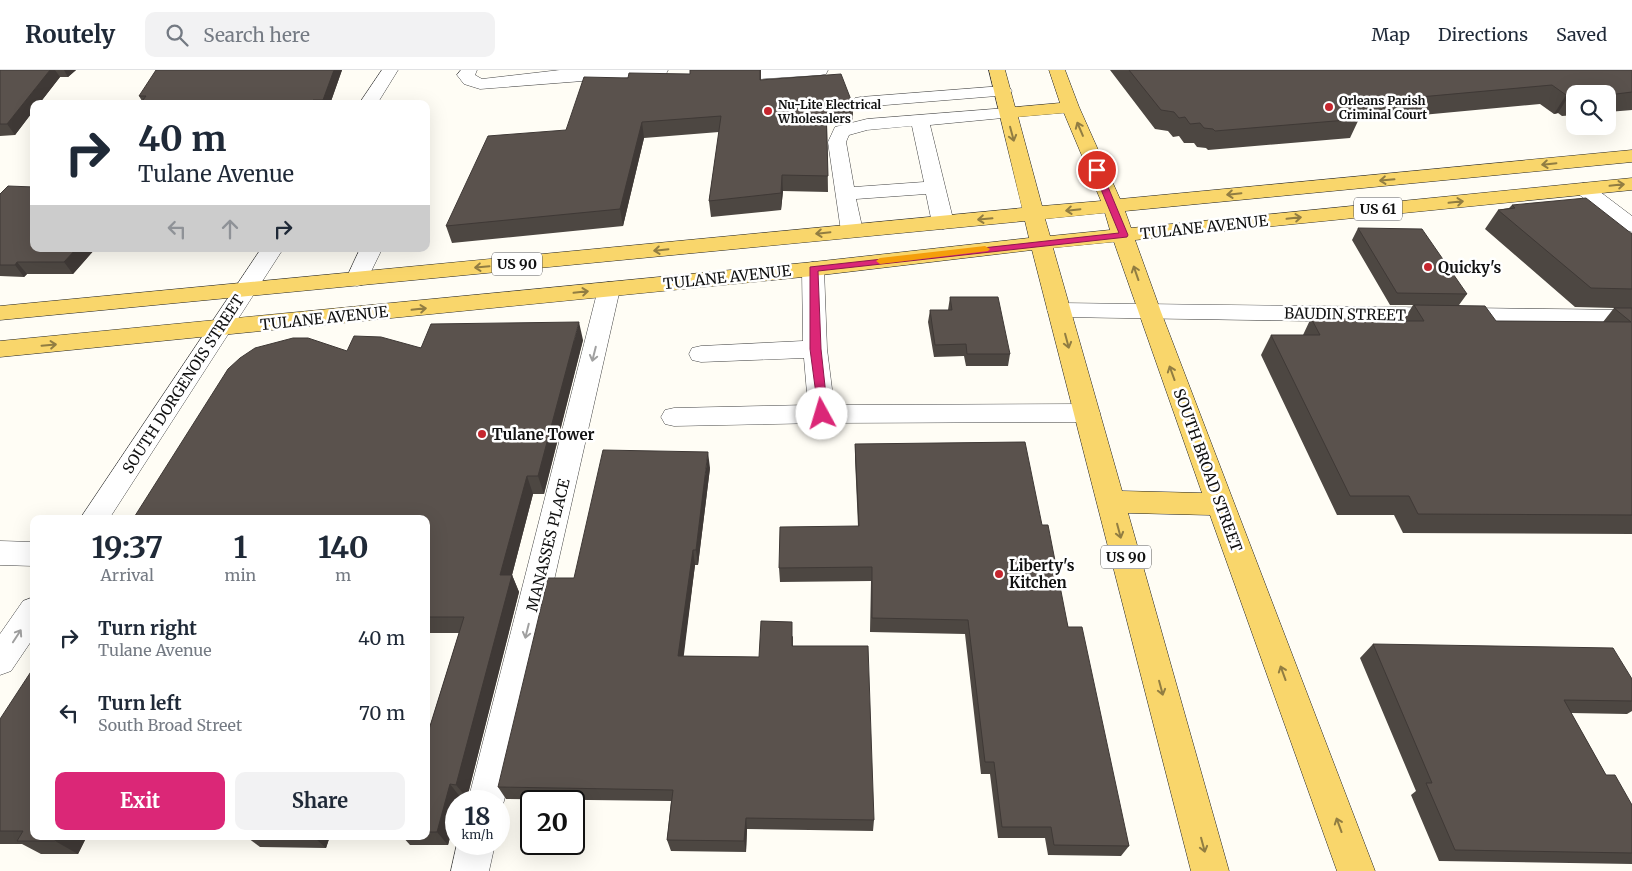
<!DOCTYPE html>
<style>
:root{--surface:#fff;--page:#f2f2f3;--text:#1f2937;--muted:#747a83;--line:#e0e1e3;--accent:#db2777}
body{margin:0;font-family:Merriweather,serif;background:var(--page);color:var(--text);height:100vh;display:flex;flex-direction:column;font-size:19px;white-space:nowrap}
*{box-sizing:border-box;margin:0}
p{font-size:16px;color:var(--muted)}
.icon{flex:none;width:28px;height:28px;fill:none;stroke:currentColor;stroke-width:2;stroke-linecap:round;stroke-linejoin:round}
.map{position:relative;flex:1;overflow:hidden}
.sheet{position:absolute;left:30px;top:445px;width:400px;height:325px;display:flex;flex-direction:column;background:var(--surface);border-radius:10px;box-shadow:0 5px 20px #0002}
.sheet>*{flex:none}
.banner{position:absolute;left:30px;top:30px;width:400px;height:152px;border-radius:10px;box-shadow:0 5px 20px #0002;background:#fff;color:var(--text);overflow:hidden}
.controls{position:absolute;left:1566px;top:15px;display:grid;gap:10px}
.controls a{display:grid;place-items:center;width:50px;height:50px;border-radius:10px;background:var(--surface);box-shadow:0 5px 20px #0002;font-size:25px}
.speed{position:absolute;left:445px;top:720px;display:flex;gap:10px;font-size:25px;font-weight:700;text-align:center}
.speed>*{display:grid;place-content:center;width:65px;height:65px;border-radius:50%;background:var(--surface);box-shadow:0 5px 20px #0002;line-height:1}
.speed small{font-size:12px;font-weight:400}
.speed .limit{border:2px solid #111;border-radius:8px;background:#fff;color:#111}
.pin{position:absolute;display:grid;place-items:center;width:42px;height:42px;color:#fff;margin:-21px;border:2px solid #fff;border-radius:50%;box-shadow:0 1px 5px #0007}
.me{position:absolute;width:55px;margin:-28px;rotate:354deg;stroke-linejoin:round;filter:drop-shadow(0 0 4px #0008)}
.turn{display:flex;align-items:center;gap:18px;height:105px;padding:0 25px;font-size:22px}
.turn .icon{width:65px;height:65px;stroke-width:2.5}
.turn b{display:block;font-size:35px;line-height:42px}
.lanes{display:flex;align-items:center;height:48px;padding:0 25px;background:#0003;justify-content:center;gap:25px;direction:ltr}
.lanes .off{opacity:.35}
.eta{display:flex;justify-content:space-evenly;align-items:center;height:85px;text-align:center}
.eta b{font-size:30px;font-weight:700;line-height:35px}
.cta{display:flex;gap:10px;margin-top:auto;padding:10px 25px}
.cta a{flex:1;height:58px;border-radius:10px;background:var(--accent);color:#fff;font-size:20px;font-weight:700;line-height:58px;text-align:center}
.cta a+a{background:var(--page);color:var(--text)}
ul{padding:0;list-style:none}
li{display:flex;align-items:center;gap:15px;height:75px;padding:0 25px}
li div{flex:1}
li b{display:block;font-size:19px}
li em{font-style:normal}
header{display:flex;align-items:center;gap:30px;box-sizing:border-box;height:70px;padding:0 25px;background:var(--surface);border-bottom:1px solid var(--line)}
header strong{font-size:24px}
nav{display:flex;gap:28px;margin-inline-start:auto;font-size:18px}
.search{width:350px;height:45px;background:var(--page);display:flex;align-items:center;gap:12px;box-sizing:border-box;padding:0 18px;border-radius:10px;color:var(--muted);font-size:19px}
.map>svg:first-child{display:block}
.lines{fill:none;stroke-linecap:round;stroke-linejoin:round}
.minor-casing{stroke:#444;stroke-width:1}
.major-casing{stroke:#222;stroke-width:1}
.minor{fill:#fff;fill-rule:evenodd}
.major{fill:#f9d66b;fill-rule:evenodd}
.wall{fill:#4d4742}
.shaded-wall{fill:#3f3936}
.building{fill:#5a524d;stroke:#3f3936}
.oneway{stroke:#917d42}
.oneway2{stroke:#a0a0a0}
.route{fill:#db2777;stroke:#8e194d}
.slow{fill:#f59e0b}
.poi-dot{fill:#c4262e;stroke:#fff;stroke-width:2}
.labels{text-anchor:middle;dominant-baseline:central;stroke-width:5;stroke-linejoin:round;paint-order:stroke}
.far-poi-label{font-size:12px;font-weight:bold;fill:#111;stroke:#fff;text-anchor:start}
.shield{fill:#fff;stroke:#585858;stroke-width:1}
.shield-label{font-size:14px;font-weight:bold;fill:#111}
.street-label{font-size:15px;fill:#111;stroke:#fff}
.poi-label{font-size:15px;font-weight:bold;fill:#111;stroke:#fff;text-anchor:start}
</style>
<header>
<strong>Routely</strong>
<div class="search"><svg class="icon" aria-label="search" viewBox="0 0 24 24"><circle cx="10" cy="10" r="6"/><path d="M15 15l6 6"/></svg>Search here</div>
<nav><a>Map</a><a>Directions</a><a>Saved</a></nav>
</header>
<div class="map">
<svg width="1632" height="801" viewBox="0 0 1632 801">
<rect width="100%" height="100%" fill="#fffdf5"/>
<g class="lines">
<!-- minor casing -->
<g class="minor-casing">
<g id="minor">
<path d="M382,0H398L377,34H359Z"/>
<path d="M461,0H477L475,5L482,9L560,0H668L666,4L660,5L480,19L464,14L457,5Z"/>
<path d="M741,0H828L826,4L820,5L728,11L722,10L719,6L722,2Z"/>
<path d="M1003,16L1009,17L1012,21L1009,25L861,37L855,36L852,32L855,28L861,27Z"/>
<path d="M1007,38L1013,39L1016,43L1013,47L930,55L954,153L950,157L943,159L936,157L932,153L926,124L856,129L863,161L860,166L852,167L844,166L841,161L828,72L835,57L867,49ZM912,56L924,112L854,117L846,72L849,65L867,60Z"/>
<path d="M1584,113L1591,115L1632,146V162L1625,160L1577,123L1574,119L1577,115Z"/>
<path d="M261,179H283L109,449H80Z"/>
<path d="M360,179H382L365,214L357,216L349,214L346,209Z"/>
<path d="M813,192L821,194L824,199L827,279L834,335L1087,334L1096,336L1100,343L1096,350L1087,352L822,353L674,356L665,354L661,347L665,340L674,338L808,335L804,288L701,292L692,290L689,284L692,278L701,276L803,271L802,199L805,194Z"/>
<path d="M609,212L617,214L620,219L504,731L499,744V731H468L598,219L601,214Z"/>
<path d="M1059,233L1632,240V256L1059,247L1051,245L1047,240L1051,235Z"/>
<path d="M0,471L34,472V496L0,495Z"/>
<path d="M34,527V567L11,601L0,605V564L23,531Z"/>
<path d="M457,774H495L489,801H451Z"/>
</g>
</g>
<!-- major casing -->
<g class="major-casing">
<path id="major" d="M989,0H1005L1015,37L1060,33L1049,0H1065L1079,37L1120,129L1632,80V92L1125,141L1131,158L1632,108V120L1135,170L1161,242L1375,801H1337L1210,445L1128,443L1229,801H1191L1032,180L813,206L0,287V271L813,192L1029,168L1025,151L0,250V236L1022,138ZM1064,43L1101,131L1042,136L1018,47ZM1105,143L1110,160L1050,166L1045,149ZM1114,172L1202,423L1122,421L1053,178Z"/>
</g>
<!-- minor -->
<use href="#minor" class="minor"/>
<!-- major -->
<use href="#major" class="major"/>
</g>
<!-- wall -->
<g class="wall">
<path d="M0,0H76L68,7H60L39,34H34V40L15,65L0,66Z"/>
<path d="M342,0L330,34H140L142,31L139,26Z"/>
<path d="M690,0H761V10L853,35V50L827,53L828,122L783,121L781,140L711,147L709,131L719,62L644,68L623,156L452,173L446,156L566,60L628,8L690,4Z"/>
<path d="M1110,0H1632V40L1608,42V24H1575V45L1562,46L1558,43L1554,44L1540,34L1358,51L1350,68L1208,80L1206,78L1197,77L1194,73H1184L1179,66L1173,67L1168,61L1155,59Z"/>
<path d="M0,124L34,179H95L73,204H27L24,207L0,206Z"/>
<path d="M1512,135L1632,164V464L1403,463L1394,445H1337L1261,285L1271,265H1303L1311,248L1351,251H1403L1413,235H1390L1352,170L1358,158L1467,224L1459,235L1496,251L1603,252L1614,238L1575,237L1485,159L1498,140L1509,138Z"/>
<path d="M950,227L1010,284L1008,296H966L964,286L934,287L928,252L930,240H948Z"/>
<path d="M583,270L544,424H533L512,505L519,522L467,728H461L456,731V744L448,775H410L402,766H426V669L459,563H426V449L347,281Z"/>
<path d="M855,374L1042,455L1068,557L1129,776L1121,786L1048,785L1045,768H998L990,704H981L965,564L870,562L871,511L780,512L779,498L858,456L855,389Z"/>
<path d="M710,398L698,495H695L683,586L759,587L793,566V576L874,750L873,761L747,759L746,782L671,781L667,770L671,731L506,729L498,717Z"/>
<path d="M1373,574L1632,609V641L1627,644L1571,643L1606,705L1632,735V794L1439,791L1411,725L1416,721L1360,588Z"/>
<path d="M0,649L34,766H87L78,784H41L22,774H0Z"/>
<path d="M249,766H330L326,778L260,777L248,768Z"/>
</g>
<!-- shaded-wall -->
<g class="shaded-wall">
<path d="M50,0H55L60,7L39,34H34V40L15,65L7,54Z"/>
<path d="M64,0H76L68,7Z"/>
<path d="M334,0H342L330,34H325L323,30Z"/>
<path d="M1570,24L1558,43L1554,44L1566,25Z"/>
<path d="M642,52L644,68L623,156L620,139Z"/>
<path d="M782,105L783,121L781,140V123Z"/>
<path d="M76,179H95L73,204L64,192Z"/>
<path d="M17,192L27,204L24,207L15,195Z"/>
<path d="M579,252L583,270L544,424L538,406Z"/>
<path d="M708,382L710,398L698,495L696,480Z"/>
<path d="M527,406L533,424L512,505L519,522L467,728L456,715L500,505Z"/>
<path d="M693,480L695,495L682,600L678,586Z"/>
<path d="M450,714L461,728L460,731H456V744L448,775L437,762Z"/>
<path d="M746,748L747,759L746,782L744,771Z"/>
<path d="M58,766H87L78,784L55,771Z"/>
<path d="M317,766H330L326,778L316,769Z"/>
</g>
<!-- building -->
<g class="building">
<path d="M0,0H50L7,54H0Z"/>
<path d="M156,0H334L323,30H313L311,34H140L146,26H139Z"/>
<path d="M690,0H760V10L841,4L853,35L826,37L828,106L782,105L781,123L709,131L721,46L642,52L620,139L446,156L488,66L566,60L584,7L628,8L629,3L690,4Z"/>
<path d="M1129,0H1632V22L1608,25V24H1575V27L1570,24L1566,25L1552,15L1343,34L1359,49L1215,61L1213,59L1204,58L1200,53L1190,54L1185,47L1179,48L1174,42L1161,40Z"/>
<path d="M8,116L34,117V179H76L64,192H17L15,195H0V124Z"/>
<path d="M1586,128L1632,164V219L1591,218L1498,140L1515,138L1512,135Z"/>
<path d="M1358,158L1422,159L1467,224L1397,223Z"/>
<path d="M950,227H998L1010,284H967L966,274L935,275L930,240H952Z"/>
<path d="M1414,235L1485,236L1496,251L1631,252L1614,238H1632V445L1418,444L1409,426H1350L1271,265H1320L1311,248L1349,249L1351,251H1424Z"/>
<path d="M579,252L538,406H527L500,505H512L456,715L450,714L437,762H426V669L464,547H426V449H133L228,299L240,288L255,278L293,268H308L347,281L354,266L381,267L421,278L431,254Z"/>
<path d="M1025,372L1042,455H1048L1068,557H1082L1129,776L1054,775L1051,757H1002L994,692H985L968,550L872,548V497L779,498L780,457L859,456L855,374Z"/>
<path d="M603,380L708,382L696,480H693L678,586L759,587L761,551L792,552V576H868L874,750L746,748L744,771L667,770L673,720L498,717L548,508H574Z"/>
<path d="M1373,574L1613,578L1632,609V631L1564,630L1606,705H1615L1632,735V783L1455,780L1426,713H1432Z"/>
<path d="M34,597V766H58L55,771H17L23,761H0V649Z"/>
<path d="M249,766H317L316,769L248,768Z"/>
</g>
<!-- one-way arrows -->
<defs><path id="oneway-shaft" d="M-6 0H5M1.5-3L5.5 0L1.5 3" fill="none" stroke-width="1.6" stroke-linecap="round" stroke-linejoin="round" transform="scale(1.25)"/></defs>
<g class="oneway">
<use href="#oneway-shaft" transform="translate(1080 59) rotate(-113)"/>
<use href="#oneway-shaft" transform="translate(1012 64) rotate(75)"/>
<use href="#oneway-shaft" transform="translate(1549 94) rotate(174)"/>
<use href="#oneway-shaft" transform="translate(1387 110) rotate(175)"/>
<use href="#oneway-shaft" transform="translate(1617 115) rotate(-6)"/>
<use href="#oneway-shaft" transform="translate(1234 124) rotate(174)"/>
<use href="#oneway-shaft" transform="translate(1456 132) rotate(-6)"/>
<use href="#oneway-shaft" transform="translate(1073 140) rotate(174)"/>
<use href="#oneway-shaft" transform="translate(1294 148) rotate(-6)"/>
<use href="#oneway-shaft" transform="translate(985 149) rotate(175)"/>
<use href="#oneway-shaft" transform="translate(823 163) rotate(174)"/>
<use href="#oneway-shaft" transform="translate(661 180) rotate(174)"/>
<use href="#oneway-shaft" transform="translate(482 197) rotate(175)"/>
<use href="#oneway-shaft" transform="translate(1136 203) rotate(-109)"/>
<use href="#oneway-shaft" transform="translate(581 222) rotate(-6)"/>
<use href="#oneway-shaft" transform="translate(419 239) rotate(-6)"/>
<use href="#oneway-shaft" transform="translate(1067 271) rotate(75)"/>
<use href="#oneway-shaft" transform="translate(49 275) rotate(-5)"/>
<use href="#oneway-shaft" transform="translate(1172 303) rotate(-110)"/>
<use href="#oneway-shaft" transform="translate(1119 461) rotate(75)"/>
<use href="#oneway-shaft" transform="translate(1283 603) rotate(-110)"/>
<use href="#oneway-shaft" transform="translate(1161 618) rotate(75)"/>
<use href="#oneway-shaft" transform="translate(1339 755) rotate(-110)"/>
<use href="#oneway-shaft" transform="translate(1203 775) rotate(75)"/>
</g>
<g class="oneway2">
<use href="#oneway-shaft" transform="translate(594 284) rotate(104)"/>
<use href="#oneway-shaft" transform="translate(527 561) rotate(104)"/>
<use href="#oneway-shaft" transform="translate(17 566) rotate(-57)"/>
</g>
<!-- route -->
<path class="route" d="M1097,97L1101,100L1128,165L1127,167L818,201L821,279L828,344L822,348L819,347L810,279V197L1119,163L1093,100Z"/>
<!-- slow -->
<path class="slow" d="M985,176L990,179L988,181L880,194L876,191L880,188Z"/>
<!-- markers -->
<g class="poi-dot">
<circle cx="1329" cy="37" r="5"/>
<circle cx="768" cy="41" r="5"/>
<circle cx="1428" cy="197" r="5"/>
<circle cx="482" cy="364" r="5"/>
<circle cx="999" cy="504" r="5"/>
</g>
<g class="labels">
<!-- far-poi labels -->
<g class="far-poi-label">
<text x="1339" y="30">Orleans Parish<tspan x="1339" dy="14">Criminal Court</tspan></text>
<text x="778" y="34">Nu-Lite Electrical<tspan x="778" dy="14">Wholesalers</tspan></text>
</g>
<!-- shield labels -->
<g class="shield">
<rect x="1354" y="127.5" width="48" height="23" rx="4"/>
<rect x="492" y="182.5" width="50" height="23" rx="4"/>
<rect x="1101" y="475.5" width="50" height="23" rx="4"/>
</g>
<g class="shield-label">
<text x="1378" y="139">US 61</text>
<text x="517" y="194">US 90</text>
<text x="1126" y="487">US 90</text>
</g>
<!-- street labels -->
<g class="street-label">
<text transform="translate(1204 157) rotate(-6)">TULANE AVENUE</text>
<text transform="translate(727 207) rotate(-6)">TULANE AVENUE</text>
<text transform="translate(1345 244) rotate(1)">BAUDIN STREET</text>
<text transform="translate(324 248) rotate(-6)">TULANE AVENUE</text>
<text transform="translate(183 314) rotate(-57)">SOUTH DORGENOIS STREET</text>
<text transform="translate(1208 400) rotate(70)">SOUTH BROAD STREET</text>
<text transform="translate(548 475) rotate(-76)">MANASSES PLACE</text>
</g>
<!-- poi labels -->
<g class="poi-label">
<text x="1438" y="197">Quicky's</text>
<text x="492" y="364">Tulane Tower</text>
<text x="1009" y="495">Liberty's<tspan x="1009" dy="17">Kitchen</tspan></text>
</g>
</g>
</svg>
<div class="controls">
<a><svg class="icon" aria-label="search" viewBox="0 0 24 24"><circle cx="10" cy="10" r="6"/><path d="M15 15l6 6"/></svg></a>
</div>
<div class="speed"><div>18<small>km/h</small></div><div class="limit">20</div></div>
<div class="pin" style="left:1097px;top:100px;background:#d93025"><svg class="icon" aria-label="arrive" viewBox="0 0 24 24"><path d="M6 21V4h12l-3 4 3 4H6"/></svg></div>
<svg class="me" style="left:822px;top:344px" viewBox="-20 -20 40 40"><circle r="19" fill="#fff"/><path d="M0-13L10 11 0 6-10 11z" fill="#db2777"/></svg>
<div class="banner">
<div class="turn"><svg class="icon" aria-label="right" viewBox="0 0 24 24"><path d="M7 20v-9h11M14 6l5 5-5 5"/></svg><div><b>40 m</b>Tulane Avenue</div></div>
<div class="lanes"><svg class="icon off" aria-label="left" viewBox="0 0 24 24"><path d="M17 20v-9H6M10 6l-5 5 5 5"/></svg><svg class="icon off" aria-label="ahead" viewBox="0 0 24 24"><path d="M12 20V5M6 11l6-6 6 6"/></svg><svg class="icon" aria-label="right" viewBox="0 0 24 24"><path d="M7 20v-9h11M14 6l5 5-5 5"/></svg></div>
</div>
<section class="sheet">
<div class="eta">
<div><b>19:37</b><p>Arrival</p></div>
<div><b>1</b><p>min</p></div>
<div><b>140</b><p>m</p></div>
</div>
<ul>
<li><svg class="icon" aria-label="right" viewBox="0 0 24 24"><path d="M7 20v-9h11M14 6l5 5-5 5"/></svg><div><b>Turn right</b><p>Tulane Avenue</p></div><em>40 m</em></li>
<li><svg class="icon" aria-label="left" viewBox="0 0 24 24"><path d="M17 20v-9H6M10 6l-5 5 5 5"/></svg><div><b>Turn left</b><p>South Broad Street</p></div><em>70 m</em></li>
</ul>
<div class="cta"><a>Exit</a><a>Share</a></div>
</section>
</div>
